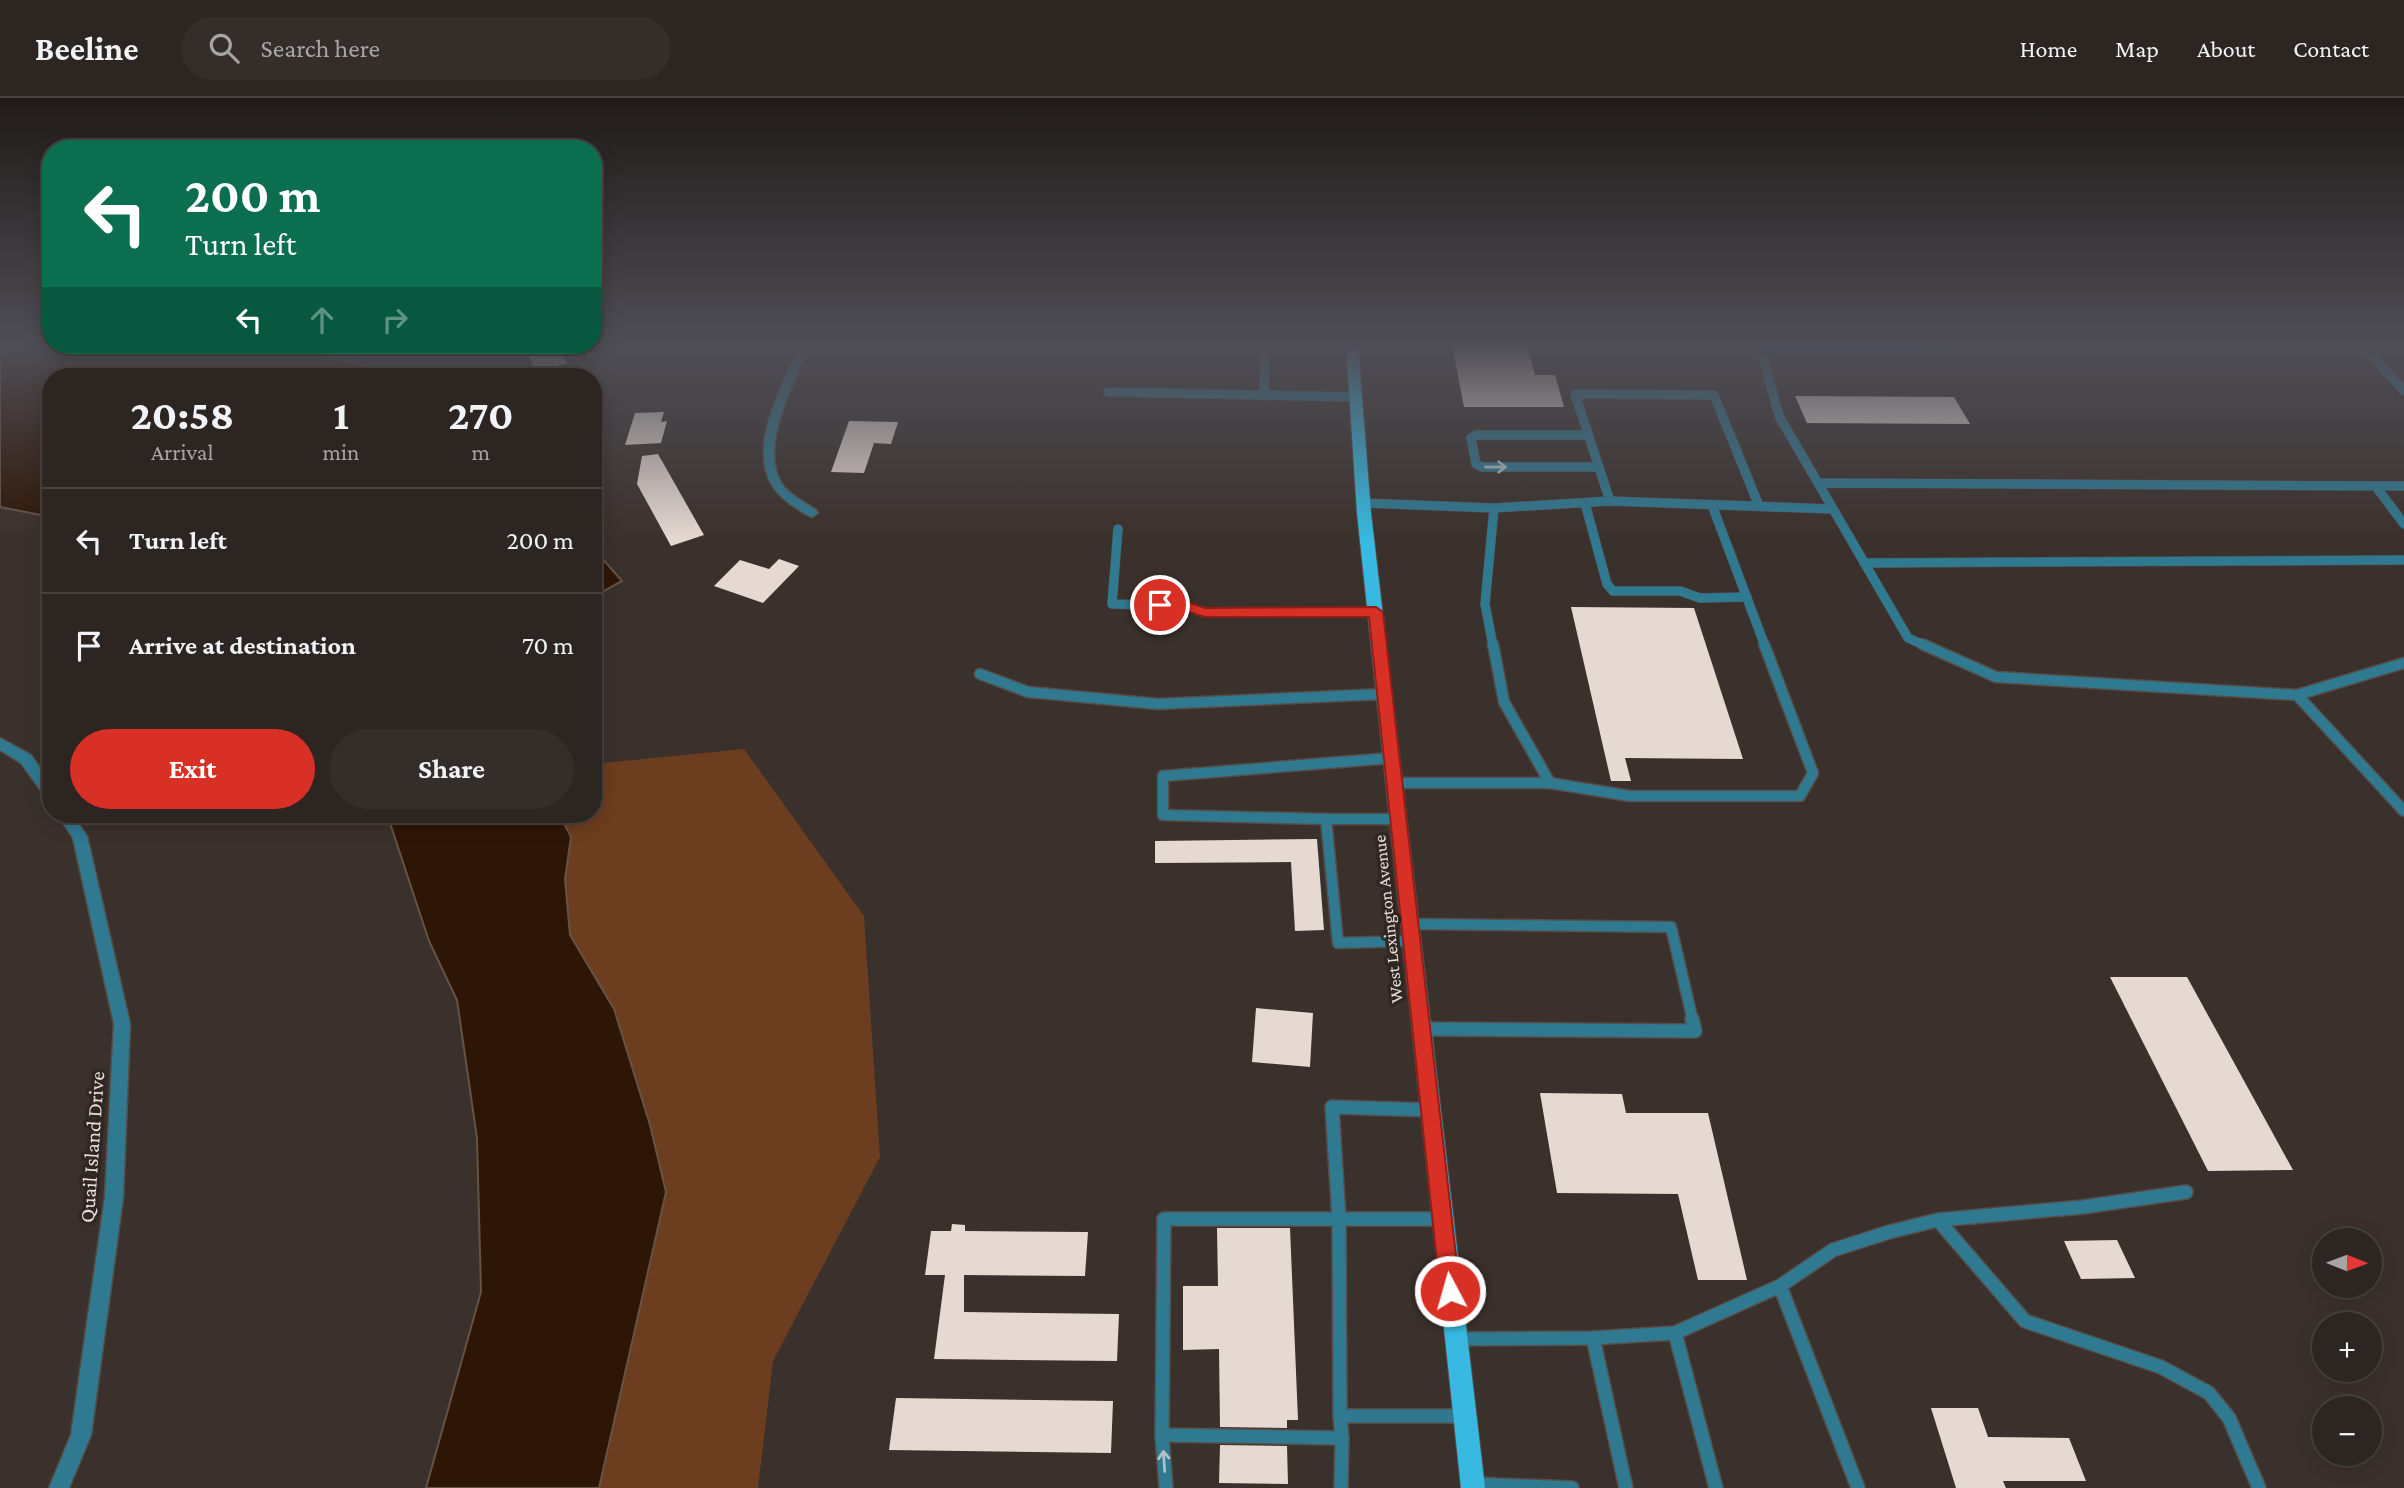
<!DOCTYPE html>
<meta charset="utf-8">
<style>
:root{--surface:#2c2521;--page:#342d2a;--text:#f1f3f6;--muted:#a6a5a5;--line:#48423f;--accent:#d93025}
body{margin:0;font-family:"Crimson Pro",serif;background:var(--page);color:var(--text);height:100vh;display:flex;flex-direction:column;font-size:26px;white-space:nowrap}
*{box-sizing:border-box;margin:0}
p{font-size:23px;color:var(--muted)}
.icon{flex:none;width:38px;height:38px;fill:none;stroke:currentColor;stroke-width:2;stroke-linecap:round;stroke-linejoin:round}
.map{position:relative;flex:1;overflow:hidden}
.details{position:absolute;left:42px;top:270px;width:560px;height:455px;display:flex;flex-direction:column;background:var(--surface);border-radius:28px;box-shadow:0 4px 18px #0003,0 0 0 2px var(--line)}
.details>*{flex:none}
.guide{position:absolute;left:42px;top:42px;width:560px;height:214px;border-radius:28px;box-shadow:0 4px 18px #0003,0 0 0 2px var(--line);background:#0b6e4f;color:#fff;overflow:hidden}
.needle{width:46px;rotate:91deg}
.fabs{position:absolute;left:2312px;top:1130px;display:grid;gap:14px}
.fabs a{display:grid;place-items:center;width:70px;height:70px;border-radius:50%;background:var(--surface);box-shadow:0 4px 18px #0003,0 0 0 2px var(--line);font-size:35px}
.pin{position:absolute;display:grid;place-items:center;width:60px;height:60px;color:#fff;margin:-30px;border:4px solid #fff;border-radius:50%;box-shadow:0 2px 7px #0007}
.me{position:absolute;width:77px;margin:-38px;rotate:354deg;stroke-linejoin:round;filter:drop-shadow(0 0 5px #0008)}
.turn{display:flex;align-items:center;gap:24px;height:147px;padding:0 28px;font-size:32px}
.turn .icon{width:91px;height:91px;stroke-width:2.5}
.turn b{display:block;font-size:49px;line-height:60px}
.lanes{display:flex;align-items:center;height:66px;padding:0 28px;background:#0003;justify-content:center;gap:35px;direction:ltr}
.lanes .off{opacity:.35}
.eta{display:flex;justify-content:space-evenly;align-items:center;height:119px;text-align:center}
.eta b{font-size:42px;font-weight:700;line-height:49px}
.action{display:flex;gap:14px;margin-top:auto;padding:14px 28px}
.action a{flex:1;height:80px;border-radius:42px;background:var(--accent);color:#fff;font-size:28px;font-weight:700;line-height:80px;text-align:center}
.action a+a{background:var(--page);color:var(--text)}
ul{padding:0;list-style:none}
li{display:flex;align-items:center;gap:21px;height:105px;padding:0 28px;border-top:2px solid var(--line)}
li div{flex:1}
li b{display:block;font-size:26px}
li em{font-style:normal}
header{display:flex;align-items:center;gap:42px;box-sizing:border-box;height:98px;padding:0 35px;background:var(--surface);border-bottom:2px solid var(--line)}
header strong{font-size:33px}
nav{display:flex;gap:38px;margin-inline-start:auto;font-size:24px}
.search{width:490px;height:63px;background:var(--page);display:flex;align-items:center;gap:18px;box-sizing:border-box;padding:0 24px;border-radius:38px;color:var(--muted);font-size:26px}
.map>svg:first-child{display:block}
.green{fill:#6c3d1e}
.water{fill:#2e1606;stroke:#655346;stroke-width:2}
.building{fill:#e6d9d2}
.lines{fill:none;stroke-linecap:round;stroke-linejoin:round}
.service-far2-casing{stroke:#564d48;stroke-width:10}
.service-far1-casing{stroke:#564d48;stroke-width:13}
.service-casing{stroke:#564d48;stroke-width:16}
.minor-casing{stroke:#564d48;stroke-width:3}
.primary-casing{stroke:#564d48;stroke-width:2}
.service-far2{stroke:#2f7991;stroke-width:9}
.service-far1{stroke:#2f7991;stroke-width:10}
.service{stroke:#2f7991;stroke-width:13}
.minor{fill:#2f7991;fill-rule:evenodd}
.primary{fill:#37b9e1;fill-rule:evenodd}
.oneway{stroke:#afc1c6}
.route{fill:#d93025;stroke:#8d1f18;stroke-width:2}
.labels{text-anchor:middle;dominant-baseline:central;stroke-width:7;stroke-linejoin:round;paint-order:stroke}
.street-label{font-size:18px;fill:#e6e0dc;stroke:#312722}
.near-street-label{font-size:21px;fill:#e6e0dc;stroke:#312722}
</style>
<header>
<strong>Beeline</strong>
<div class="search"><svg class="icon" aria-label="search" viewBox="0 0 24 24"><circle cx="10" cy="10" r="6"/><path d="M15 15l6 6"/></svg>Search here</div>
<nav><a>Home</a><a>Map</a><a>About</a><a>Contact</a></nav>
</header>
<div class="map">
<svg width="2404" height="1390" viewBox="0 0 2404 1390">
<rect width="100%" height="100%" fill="#3b312c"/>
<!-- green -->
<path class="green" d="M744,651L864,818L880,1059L773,1263L758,1390H599L606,1357L614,911L570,837L565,781L571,739L559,716H593V666Z"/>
<!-- water -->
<g class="water">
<path d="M0,247H285L405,278H51V419L0,409Z"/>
<path d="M593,450L622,483L593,499Z"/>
<path d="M387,716H559L571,739L565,781L570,837L614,911L650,1027L666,1094L599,1390H426L481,1194L477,1040L457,902L429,843Z"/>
</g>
<!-- building -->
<g class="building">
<path d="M524,247H559L567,265L536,274Z"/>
<path d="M1452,247H1527L1535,277H1555L1564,309H1464Z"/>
<path d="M1795,298L1954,299L1970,326L1807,325Z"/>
<path d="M664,314L661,324L667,323L661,345L625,347L635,315Z"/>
<path d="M849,323L898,324L891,346L874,345L864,375L831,374Z"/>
<path d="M658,356L704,437L671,448L637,386L642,358Z"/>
<path d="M779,461L799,468L763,505L714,488L740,462L769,471Z"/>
<path d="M1571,509L1694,510L1743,661L1625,660L1631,683H1611Z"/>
<path d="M1317,741L1324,832L1295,833L1291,764L1155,765V743Z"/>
<path d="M2110,879H2187L2293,1072L2208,1073Z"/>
<path d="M1256,910L1313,915L1310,969L1252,964Z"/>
<path d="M1540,995L1622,996L1626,1015H1708L1747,1182H1698L1678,1096L1557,1095Z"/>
<path d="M952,1126L965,1127V1133L1088,1134L1085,1178L964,1177V1214L1119,1216L1117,1263L934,1261L945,1177H925L931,1133H951Z"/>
<path d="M1217,1130H1290L1298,1322H1287V1330L1220,1329L1219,1251L1183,1252V1188H1218Z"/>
<path d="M2117,1142L2135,1180L2081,1181L2064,1143Z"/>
<path d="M896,1300L1113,1303L1111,1355L889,1352Z"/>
<path d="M1931,1310H1978L1988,1339L2069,1340L2086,1383H2003L2006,1390H1956Z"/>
<path d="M1220,1347L1287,1348L1288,1386L1219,1385Z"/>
</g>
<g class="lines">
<!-- service-far2 casing -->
<g class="service-far2-casing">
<g id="service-far2">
<path d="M2362,247L2404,293"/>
<path d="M1108,294L1355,299"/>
<path d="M1264,297L1265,247"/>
<path d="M1588,337H1476L1471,340L1476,366L1482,369H1599"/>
<path d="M1818,385L1779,318L1761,250L1904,251L1961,247"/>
<path d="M2377,390L2404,426"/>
<path d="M1610,403L1575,296L1714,297L1759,408"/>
<path d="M1364,405L1494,410L1485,506L1493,548"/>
<path d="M1585,405L1607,486L1613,493H1680L1700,500L1747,499"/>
<path d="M1712,407L1765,548"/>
<path d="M1494,410L1610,403L1832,411"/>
<path d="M1118,431L1112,506L1184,508L1204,514H1376"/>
<path d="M1864,465L2404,462"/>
<path d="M1926,548L1908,540L1818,385L2404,388"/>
</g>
</g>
<!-- service-far1 casing -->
<g class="service-far1-casing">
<g id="service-far1">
<path d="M1922,546L1996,579L2297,597L2404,713"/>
<path d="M980,576L1028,594L1158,606L1385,596"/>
<path d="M2297,597L2404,565"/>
<path d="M1394,685H1550L1504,604L1493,546"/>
<path d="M1550,685L1630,698H1800L1813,675L1764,546"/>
<path d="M1326,721L1163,717V678L1392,660"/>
<path d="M1399,721H1326L1338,845L1412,843"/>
<path d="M1410,826L1671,829L1693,923"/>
</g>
</g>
<!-- service casing -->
<g class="service-casing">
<g id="service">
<path d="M1422,931L1695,933L1692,921"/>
<path d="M1443,1121H1339L1340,1318H1464"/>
<path d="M1938,1122L2025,1223L2161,1269L2209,1295L2229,1320L2259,1390"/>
<path d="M1780,1188L1858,1390"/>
<path d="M1675,1235L1716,1390"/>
<path d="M1593,1240L1626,1390"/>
<path d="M1455,1241L1593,1240L1675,1235L1780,1188L1833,1152L1889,1134L1938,1122L2083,1109L2186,1094"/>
<path d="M1340,1318L1342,1340L1162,1337L1164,1121H1339L1332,1009L1430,1012"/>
<path d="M1162,1337L1166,1390"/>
<path d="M1473,1386L1572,1390"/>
<path d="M1341,1390L1342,1340"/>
</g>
</g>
<!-- minor casing -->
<g class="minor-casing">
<g id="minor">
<path d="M800,247H810C795,282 758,350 782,386C789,397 805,404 816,412L818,415L812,419C804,416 796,410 789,405C736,367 780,293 800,247Z"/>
<path d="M0,640L31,657L51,685V701L46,700L21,665L0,652Z"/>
<path d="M57,716H72L87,738L130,926L123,1099L91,1337L69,1390H49L71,1337L105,1099L114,926L73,740Z"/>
</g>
</g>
<!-- primary casing -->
<g class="primary-casing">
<path id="primary" d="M1346,247H1358L1371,415L1485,1390H1461L1357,415Z"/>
</g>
<!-- service-far2 -->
<use href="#service-far2" class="service-far2"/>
<!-- service-far1 -->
<use href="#service-far1" class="service-far1"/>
<!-- service -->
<use href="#service" class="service"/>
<!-- minor -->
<use href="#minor" class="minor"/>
<!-- primary -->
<use href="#primary" class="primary"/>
</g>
<!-- one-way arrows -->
<defs><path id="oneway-shaft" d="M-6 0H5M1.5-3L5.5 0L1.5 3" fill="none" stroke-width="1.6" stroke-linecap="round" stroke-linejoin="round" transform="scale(1.75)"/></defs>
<g class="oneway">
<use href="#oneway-shaft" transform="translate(1496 369)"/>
<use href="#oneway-shaft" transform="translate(1164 1363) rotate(-94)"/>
</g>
<!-- sky -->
<linearGradient id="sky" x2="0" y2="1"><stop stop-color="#201b18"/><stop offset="0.56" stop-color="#4f4e56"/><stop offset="1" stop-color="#4f4e56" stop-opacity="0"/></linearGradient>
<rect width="2404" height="442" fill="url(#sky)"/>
<!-- route -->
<path class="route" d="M1160,502L1184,503L1205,510L1376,509L1383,514L1460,1193L1457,1201L1450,1204L1443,1201L1440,1193L1369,519H1205L1183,512L1155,510L1153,507Z"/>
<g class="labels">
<!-- street labels -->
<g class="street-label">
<text transform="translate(1388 821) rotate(-96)">West Lexington Avenue</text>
</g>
<!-- near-street labels -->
<g class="near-street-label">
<text transform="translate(92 1049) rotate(-86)">Quail Island Drive</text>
</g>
</g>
</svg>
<div class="fabs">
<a><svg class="needle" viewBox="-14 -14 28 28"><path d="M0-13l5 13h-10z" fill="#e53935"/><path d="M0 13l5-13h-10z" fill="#a6a5a5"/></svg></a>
<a>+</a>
<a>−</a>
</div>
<div class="pin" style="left:1160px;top:507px;background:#d93025"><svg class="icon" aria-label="arrive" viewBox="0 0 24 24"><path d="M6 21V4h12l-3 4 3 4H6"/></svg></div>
<svg class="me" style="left:1450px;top:1193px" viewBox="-20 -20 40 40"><circle r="17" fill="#d93025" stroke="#fff" stroke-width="3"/><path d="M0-11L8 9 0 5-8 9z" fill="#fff"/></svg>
<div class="guide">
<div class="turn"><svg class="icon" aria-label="left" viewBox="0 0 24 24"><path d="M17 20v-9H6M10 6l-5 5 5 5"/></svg><div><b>200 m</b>Turn left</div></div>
<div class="lanes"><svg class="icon" aria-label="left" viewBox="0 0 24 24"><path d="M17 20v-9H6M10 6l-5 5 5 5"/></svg><svg class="icon off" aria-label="ahead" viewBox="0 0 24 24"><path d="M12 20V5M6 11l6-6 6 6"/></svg><svg class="icon off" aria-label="right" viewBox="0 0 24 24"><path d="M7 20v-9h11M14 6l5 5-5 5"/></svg></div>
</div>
<section class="details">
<div class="eta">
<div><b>20:58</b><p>Arrival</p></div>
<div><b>1</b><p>min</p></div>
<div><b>270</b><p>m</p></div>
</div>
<ul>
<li><svg class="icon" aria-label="left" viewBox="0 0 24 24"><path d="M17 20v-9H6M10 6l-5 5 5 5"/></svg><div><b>Turn left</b></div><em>200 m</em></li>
<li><svg class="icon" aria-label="arrive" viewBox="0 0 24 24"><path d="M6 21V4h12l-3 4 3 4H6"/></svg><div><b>Arrive at destination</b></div><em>70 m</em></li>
</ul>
<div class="action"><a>Exit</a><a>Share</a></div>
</section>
</div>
